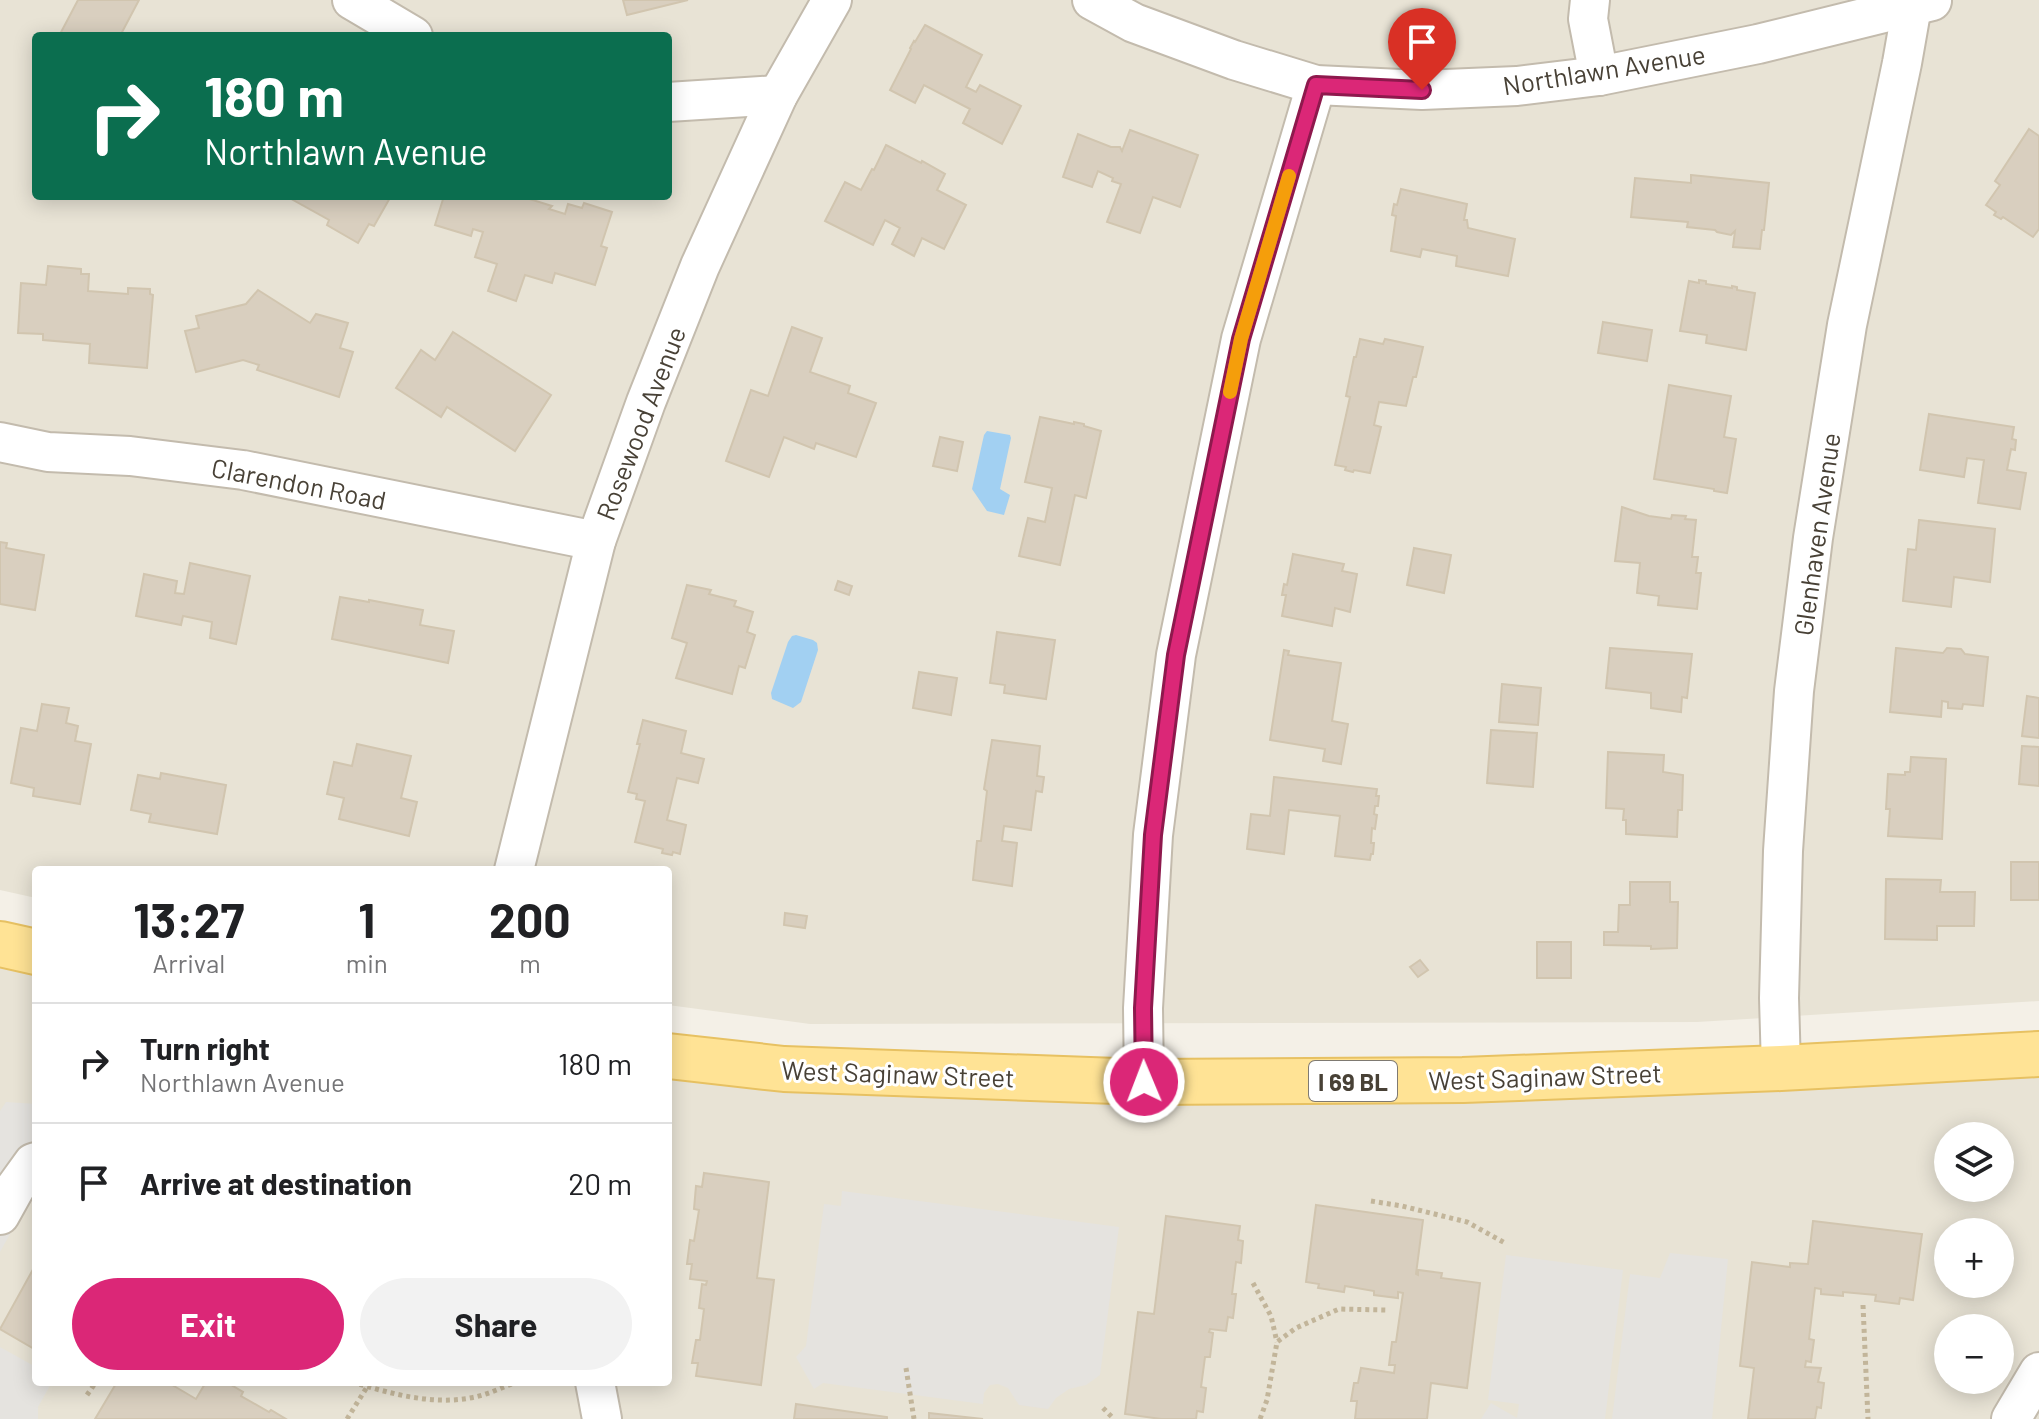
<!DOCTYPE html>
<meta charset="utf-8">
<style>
:root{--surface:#fff;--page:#f2f2f2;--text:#202124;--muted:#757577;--line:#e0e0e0;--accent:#db2777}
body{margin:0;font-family:Barlow,sans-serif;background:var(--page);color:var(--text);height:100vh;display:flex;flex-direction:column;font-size:30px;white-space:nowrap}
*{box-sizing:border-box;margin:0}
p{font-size:26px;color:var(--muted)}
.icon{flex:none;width:44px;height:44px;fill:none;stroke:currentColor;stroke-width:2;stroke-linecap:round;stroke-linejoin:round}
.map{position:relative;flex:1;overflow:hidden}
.side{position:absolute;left:32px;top:866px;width:640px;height:520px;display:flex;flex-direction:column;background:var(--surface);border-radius:8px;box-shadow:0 4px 20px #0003}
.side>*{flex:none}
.guide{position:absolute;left:32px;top:32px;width:640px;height:168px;border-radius:8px;box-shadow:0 4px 20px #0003;background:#0b6e4f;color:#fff;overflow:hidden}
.buttons{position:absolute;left:1934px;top:1122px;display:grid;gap:16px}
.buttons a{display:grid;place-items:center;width:80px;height:80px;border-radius:50%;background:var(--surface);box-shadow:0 4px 20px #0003;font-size:40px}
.pin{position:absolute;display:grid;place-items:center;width:68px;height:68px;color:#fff;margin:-82px -34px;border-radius:50% 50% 50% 0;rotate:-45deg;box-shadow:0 0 8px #0007}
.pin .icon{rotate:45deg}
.me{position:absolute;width:88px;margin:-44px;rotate:359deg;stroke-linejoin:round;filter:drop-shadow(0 0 6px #0008)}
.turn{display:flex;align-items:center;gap:28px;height:168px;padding:0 40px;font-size:36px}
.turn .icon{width:104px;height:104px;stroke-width:2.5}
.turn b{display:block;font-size:56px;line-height:68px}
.eta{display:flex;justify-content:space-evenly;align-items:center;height:136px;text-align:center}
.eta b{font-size:48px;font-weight:700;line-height:56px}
.action{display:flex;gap:16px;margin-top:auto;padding:16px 40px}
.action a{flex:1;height:92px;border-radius:48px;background:var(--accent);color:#fff;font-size:32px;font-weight:700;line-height:92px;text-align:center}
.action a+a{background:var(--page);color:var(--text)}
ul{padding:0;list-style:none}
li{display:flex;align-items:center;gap:24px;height:120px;padding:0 40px;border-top:2px solid var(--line)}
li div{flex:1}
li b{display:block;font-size:30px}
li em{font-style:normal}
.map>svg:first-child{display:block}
.residential{fill:#e8e3d5;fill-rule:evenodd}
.parking{fill:#e5e3df}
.water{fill:#a2d0f2}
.building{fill:#d9cfbf;stroke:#d1c5af;stroke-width:2}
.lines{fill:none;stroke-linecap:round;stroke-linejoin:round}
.minor-casing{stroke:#c3bbad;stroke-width:42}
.major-casing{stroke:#e7c162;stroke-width:48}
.path{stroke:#c2b59a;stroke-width:5;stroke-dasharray:4 4;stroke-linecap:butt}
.minor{stroke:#fff;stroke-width:38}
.major{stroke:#ffe395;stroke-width:44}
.route-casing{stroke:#8e194d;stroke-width:20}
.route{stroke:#db2777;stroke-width:14}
.slow{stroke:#f59e0b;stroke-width:14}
.labels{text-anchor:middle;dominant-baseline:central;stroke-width:6;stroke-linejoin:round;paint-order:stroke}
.shield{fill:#fff;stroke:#7f7a72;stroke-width:2}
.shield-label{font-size:24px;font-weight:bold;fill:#484136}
.street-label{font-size:26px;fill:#484136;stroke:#fff}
</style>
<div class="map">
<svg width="2039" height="1419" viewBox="0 0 2039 1419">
<rect width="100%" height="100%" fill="#f4f0e7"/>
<!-- residential -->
<g class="residential">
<path d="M0,0H2039V1001L1697,1022L810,1024L668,1005V870H36V898L0,890ZM36,36H668V196H36Z"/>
<path d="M0,956L36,965V1382H668V1066L2039,1067V1419H0ZM1948,1136H2000V1188H1948ZM1948,1232H2000V1284H1948ZM1948,1328H2000V1380H1948Z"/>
</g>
<!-- parking -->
<g class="parking">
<path d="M6,1102L36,1104V1193L32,1195L0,1252V1111Z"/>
<path d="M842,1191L1119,1227L1100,1375L1086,1385L1069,1389L1056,1398L1048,1409L1019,1405L1008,1388L998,1384L990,1385L984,1393L983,1404L823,1383L814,1389L796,1357L806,1346L824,1204L841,1206Z"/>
<path d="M1670,1253L1728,1259L1712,1419H1612L1630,1274L1660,1278Z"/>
<path d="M1506,1255L1623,1270L1605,1419H1481L1491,1403L1517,1418L1519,1404L1488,1400Z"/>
<path d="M0,1347L36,1367V1382H52L38,1407V1419H0Z"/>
</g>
<!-- water -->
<g class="water">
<path d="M987,431L1010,435L1011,438L1000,489L1010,495L1004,515L987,511L972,489L984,435Z"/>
<path d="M796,635L813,640L817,643L818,650L801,702L793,708L772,699L771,693L788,642L792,636Z"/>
</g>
<!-- building -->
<g class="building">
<path d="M78,0H139L120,36H59Z"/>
<path d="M623,0H688L627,15Z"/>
<path d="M925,25L982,55L966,87L976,92L980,85L1021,106L1002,144L963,123L970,109L924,85L915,103L890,90L911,49L910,48L914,41L915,42Z"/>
<path d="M2029,129L2039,136V229L2033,237L2003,217L2001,219L1994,215L1996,212L1986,205L2000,185L1995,181Z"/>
<path d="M1130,130L1198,155L1180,207L1153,197L1140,233L1107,222L1121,184L1112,181L1113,178L1098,171L1092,187L1063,177L1078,134L1111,147H1120L1122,151Z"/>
<path d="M886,145L921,163L922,161L945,174L937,190L966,205L944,249L922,238L914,256L892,244L900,228L885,220L873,245L825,221L845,182L861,190L872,169L874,170Z"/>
<path d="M1691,175L1769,183L1764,230H1762L1760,249L1733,247L1735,231L1731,235L1717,232L1715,230L1687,227L1688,222L1631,217L1635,178L1691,183Z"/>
<path d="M1401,189L1467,204L1464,220H1467L1468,228L1515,239L1508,276L1456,266L1457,256L1422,249L1420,257L1391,251L1396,216L1392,215L1394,204L1397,205Z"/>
<path d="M286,196H391L374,226L369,224L358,243L327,225L329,220Z"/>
<path d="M444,196H520L552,206L549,209L565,214L568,204L582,208L584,203L612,212L601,246L607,248L595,285L555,273L552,283L525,275L516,301L488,291L497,264L475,257L483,232L473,229L471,236L435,225Z"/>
<path d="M48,266L81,269V274H89L88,291L128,294V288L150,289V294L153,295L147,368L89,363L90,344L43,340V334L18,333L21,283L46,285Z"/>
<path d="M1699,280L1706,281V284L1732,288V286L1737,287V290L1755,293L1746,350L1706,343L1707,335L1680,331L1689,281L1699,283Z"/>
<path d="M258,290L310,323L316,314L348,323L340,348L353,352L339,397L257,370L259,365L243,360L196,372L185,331L199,328L196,316L246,304Z"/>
<path d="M1603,322L1652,330L1647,361L1598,353Z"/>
<path d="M792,327L822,338L810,372L850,386L848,393L876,403L856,457L816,443L814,449L784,437L769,477L726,461L751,390L768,396Z"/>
<path d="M453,332L551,395L515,451L447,407L441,417L396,388L421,350L435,360Z"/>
<path d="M1360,339L1383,344L1385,339L1423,347L1416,377H1413L1406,406L1379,402L1374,425L1381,427L1370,473L1354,470L1353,472L1345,470L1346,467L1335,465L1350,397L1346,396L1354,357H1356Z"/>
<path d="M1669,385L1731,396L1724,437L1736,439L1727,493L1714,491V489L1654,479Z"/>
<path d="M1929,414L2014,427L2012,439L2016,440L2015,450L2011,449L2007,470L2026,473L2020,509L1978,503L1984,460L1967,458L1964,477L1920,470Z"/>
<path d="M1040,417L1074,424V422L1084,424V426L1101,431L1086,498L1075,495L1060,565L1019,556L1028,518L1045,522L1052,488L1025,482Z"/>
<path d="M940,437L963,442L957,471L933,466Z"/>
<path d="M1622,507L1649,516L1671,519L1672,515L1686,516L1685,519L1696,520L1692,557H1698L1696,573H1701L1697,609L1658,605L1659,596L1637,593L1640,563L1615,561Z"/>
<path d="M1919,520L1995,529L1990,582L1954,577L1951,607L1903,601L1908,549L1916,550Z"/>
<path d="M0,542L7,543L6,548L44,555L35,610L0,604Z"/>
<path d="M1414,548L1451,555L1444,593L1407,585Z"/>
<path d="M1293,554L1344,564L1342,571L1357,574L1350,612L1335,608L1332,626L1282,616L1286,595H1282L1284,584L1287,585Z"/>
<path d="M190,563L250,576L236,644L210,638L212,622L183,616L181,625L136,616L144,574L177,581L175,593L184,594Z"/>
<path d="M838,581L852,586L849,595L835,590Z"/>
<path d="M687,585L711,590L709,594L736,601L734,606L753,612L747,632L755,635L745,668L739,666L732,694L676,678L687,643L672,638Z"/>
<path d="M340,597L369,602V600L423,610L420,625L454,631L448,663L332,639Z"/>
<path d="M997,632L1055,640L1046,699L1004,693L1005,685L990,683Z"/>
<path d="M1610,648L1692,654L1687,698L1682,697L1681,712L1651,708V693L1606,688Z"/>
<path d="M1896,648L1943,653L1947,648L1961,649L1965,654L1988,657L1983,706L1963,704L1962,709L1948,708V702L1942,701L1941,717L1890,712Z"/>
<path d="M1284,650L1289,651L1288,655L1341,663L1332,721L1348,724L1341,764L1323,761L1325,749L1270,740Z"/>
<path d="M919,672L957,678L951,715L913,708Z"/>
<path d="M1502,684L1541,688L1538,725L1499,722Z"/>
<path d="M2027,696L2039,698V738L2022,736Z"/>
<path d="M42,704L69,708L66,723L78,726L75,741L91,744L80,804L33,796L34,788L11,783L21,728L37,731Z"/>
<path d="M643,720L686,731L681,753L704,759L698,783L677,778L667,820L686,825L680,854L673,852L672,855L662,853L663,849L635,842L645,801L636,799L637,794L628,792L640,744H637Z"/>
<path d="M1491,730L1537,733L1533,787L1487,783Z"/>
<path d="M992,740L1040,746L1037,776L1044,777L1042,792L1036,791L1031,830L1004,826L1002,841L1017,843L1012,886L973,880L977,841H981L987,791L984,789Z"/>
<path d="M357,744L411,756L401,798L417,802L409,836L339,819L344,798L327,794L334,762L352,766Z"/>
<path d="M2022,746L2039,747V786L2019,784Z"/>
<path d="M1608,752L1664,755L1663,772L1683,775L1682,810H1678L1677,837L1626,834V820H1623L1624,809L1606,808Z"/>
<path d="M1911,757L1946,759L1942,839L1888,836L1890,809H1886L1888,774L1905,775V772H1910Z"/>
<path d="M161,773L226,785L217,834L149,822L151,814L131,810L138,775L160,779Z"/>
<path d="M1274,777L1377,789L1376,796H1379L1378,806H1375L1374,814L1377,815L1375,829L1372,828L1371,843H1374L1373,854H1371L1370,860L1335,856L1340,816L1289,810L1284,854L1247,849L1251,814L1270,816Z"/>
<rect x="2011" y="862" width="28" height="38"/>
<path d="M1886,879L1941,880L1940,892H1975L1974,926H1937V940L1885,939Z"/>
<path d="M1630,882H1670V902H1678L1677,948L1651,949V946L1604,945V932H1618L1619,905H1630Z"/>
<path d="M785,913L807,916L805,928L784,925Z"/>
<rect x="1537" y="942" width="34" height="36"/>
<path d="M1420,960L1428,970L1418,977L1410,967Z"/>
<path d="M704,1173L769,1182L757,1278L774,1280L761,1385L696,1376L698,1363H692L696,1340H700L704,1309L699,1308L702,1284L706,1285L707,1281L690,1279L692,1264H687L690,1240L694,1241L699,1210L694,1209L696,1186L702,1187Z"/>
<path d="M1316,1205L1423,1220L1416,1274L1418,1275V1270L1442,1273L1441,1278L1480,1283L1467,1388L1431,1383L1427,1419H1355L1357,1401H1351L1354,1383H1358L1361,1368L1394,1373L1395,1365H1389L1392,1342H1396L1403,1293L1398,1292V1298L1374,1295V1291L1345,1286L1344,1292L1318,1288L1319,1284L1306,1282Z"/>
<path d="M1166,1216L1240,1226L1238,1240L1243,1241L1241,1263L1236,1262L1232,1294H1236L1233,1318L1228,1317L1226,1331L1210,1329L1209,1332L1213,1333L1210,1357H1205L1201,1387L1206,1388L1203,1412L1197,1411L1196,1419H1161L1125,1414L1138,1312L1154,1314Z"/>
<path d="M1813,1221L1922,1234L1913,1300L1900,1298L1899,1304L1875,1301L1876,1295L1843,1292V1296L1821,1294V1289L1815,1288L1809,1339L1814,1340L1811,1362L1806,1361L1805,1367L1821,1368L1818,1382L1824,1383L1821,1408L1817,1407L1815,1419H1748L1754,1368L1740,1366L1752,1262L1790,1267V1263L1808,1264Z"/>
<path d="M36,1264V1350L0,1329Z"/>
<path d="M117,1382H167L196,1399L206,1382H226L243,1392L241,1396L269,1412L271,1410L286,1419H95Z"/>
<path d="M796,1404L887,1417V1419H794Z"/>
<path d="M929,1413L983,1419H929Z"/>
</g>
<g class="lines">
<!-- minor casing -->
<g class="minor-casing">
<g id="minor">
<path d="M352,0L413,36"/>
<path d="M1092,0L1134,23L1234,60L1316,85L1422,90L1517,86L1599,76L1758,44L1932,1"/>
<path d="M1590,0L1588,19L1599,76"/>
<path d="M668,102L778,95"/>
<path d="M0,442L48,452L130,456L243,470L596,541"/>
<path d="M514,870L596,541L646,402L700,266L778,95L832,0"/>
<path d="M1781,1068L1779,998L1783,851L1794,691L1813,538L1847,325L1902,63L1912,6"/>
<path d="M1144,1082L1143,1008L1153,835L1176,655L1241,339L1316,85"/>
<path d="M0,1215L15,1188L33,1163L36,1162"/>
<path d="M595,1382L602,1419"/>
<path d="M2011,1419L2039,1372"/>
</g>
</g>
<!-- major casing -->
<g class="major-casing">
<g id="major">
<path d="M0,944L36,952"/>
<path d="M668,1056L784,1069L1144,1082L1463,1080L1781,1068L2039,1054"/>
</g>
</g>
<!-- path -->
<g class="path">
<path d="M1371,1201L1402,1206L1467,1222L1505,1243"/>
<path d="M1253,1283L1271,1316L1277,1342"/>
<path d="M1863,1305L1868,1419"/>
<path d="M906,1368L914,1419"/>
<path d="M352,1382C392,1394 434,1406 475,1397C489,1394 503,1387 517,1382"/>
<path d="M87,1395L96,1382"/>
<path d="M1103,1408L1114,1419"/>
<path d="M347,1419L367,1387"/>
<path d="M1260,1419L1267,1400L1277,1342L1296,1328L1339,1309L1386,1310"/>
</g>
<!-- minor -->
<use href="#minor" class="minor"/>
<!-- major -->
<use href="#major" class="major"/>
</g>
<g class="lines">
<!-- route casing -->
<g class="route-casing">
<path id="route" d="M1144,1082L1143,1008L1153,835L1176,655L1241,339L1316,85L1422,90"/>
</g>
<!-- route -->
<use href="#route" class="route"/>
<!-- slow -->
<path class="slow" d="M1230,392L1241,339L1289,176"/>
</g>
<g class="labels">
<!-- shield labels -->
<rect class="shield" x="1309" y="1061" width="88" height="40" rx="6"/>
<g class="shield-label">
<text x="1353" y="1081">I 69 BL</text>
</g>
<!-- street labels -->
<g class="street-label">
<text transform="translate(1604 69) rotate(-9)">Northlawn Avenue</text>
<text transform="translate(640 423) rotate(-69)">Rosewood Avenue</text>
<text transform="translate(299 483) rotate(11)">Clarendon Road</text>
<text transform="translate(1816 534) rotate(-82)">Glenhaven Avenue</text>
<text transform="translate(898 1073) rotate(2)">West Saginaw Street</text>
<text transform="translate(1545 1076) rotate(-2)">West Saginaw Street</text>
</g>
</g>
</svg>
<div class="buttons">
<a><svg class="icon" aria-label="layers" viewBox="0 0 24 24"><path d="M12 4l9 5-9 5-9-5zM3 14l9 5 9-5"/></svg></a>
<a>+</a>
<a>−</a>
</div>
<div class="pin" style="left:1422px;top:90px;background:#d93025"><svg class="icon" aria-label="arrive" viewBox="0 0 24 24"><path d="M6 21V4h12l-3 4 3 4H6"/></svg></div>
<svg class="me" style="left:1144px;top:1082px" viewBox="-20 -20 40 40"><circle r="17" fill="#db2777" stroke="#fff" stroke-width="3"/><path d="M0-11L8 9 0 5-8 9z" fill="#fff"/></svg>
<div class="guide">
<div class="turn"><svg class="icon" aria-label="right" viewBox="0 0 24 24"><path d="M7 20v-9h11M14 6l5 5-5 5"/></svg><div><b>180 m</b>Northlawn Avenue</div></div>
</div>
<section class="side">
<div class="eta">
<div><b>13:27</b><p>Arrival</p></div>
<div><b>1</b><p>min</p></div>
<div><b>200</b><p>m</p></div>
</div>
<ul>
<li><svg class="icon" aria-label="right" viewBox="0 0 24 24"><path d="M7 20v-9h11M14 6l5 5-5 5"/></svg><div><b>Turn right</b><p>Northlawn Avenue</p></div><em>180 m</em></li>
<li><svg class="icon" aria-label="arrive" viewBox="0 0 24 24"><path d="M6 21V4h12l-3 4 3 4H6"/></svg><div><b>Arrive at destination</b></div><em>20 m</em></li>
</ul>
<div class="action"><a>Exit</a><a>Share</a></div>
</section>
</div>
